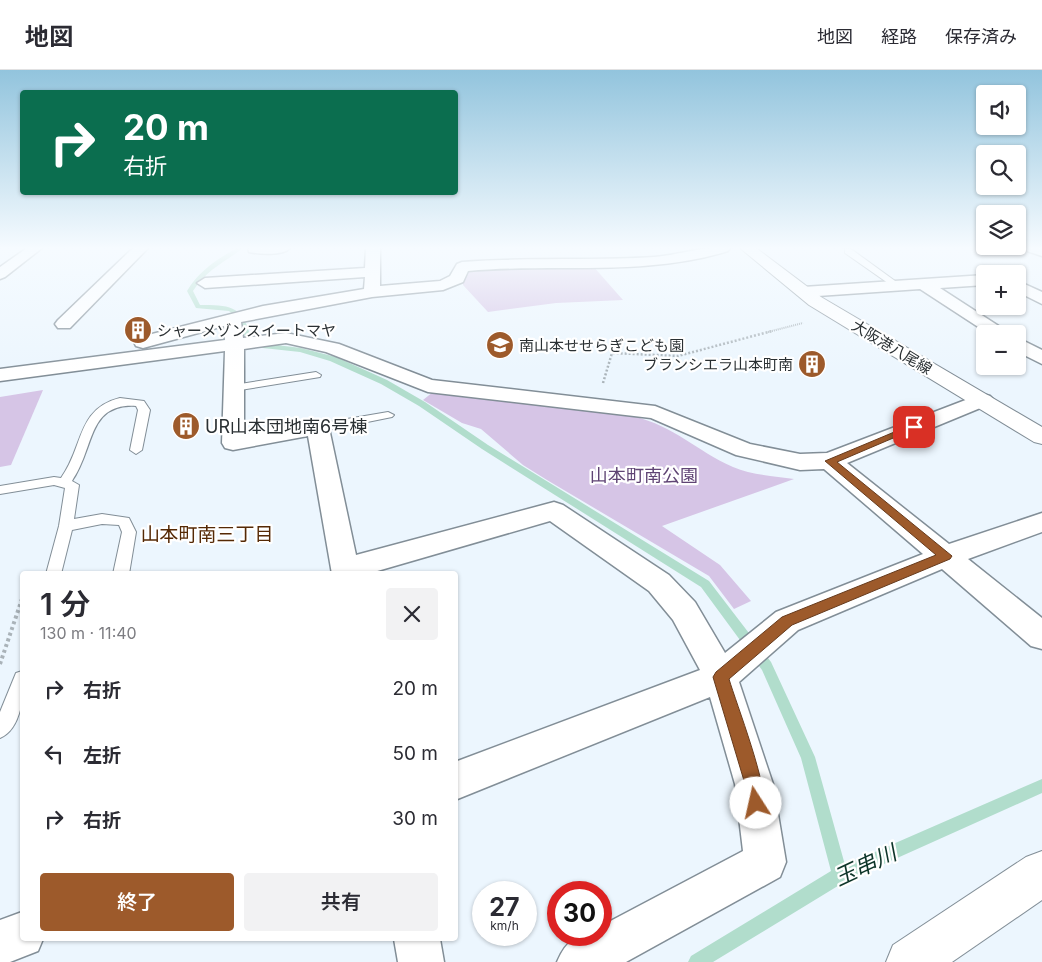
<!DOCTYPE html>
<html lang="ja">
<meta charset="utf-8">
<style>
:root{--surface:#fff;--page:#f2f2f3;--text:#2b2b33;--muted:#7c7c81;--line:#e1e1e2;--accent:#9d5a2b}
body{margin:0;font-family:Inter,"Noto Sans JP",sans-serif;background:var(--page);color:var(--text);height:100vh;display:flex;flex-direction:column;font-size:19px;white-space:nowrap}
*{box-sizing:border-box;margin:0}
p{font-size:16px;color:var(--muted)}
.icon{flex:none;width:28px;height:28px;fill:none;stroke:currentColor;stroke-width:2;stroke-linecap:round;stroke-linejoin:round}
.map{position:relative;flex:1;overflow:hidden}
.sheet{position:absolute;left:20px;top:501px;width:438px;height:370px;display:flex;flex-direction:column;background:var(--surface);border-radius:5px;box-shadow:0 1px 4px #0004}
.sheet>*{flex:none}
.hud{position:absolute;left:20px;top:20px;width:438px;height:105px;border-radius:5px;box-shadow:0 1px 4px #0004;background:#0b6e4f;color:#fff;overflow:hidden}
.buttons{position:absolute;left:976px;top:15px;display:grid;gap:10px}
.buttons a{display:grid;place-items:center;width:50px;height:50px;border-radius:5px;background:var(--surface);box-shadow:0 1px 4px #0004;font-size:25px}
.speed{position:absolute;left:472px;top:811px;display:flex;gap:10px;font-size:25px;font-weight:700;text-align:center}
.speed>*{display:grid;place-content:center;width:65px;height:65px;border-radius:50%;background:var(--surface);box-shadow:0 1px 4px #0004;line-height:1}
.speed small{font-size:12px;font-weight:400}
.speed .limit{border:8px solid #d22;background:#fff;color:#111}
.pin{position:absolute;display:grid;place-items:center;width:42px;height:42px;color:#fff;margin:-21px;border-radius:10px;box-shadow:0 2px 8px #0006}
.me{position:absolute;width:55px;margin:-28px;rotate:350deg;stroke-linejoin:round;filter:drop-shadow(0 0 4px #0008)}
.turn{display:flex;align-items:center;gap:18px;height:105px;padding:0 20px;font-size:22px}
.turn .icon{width:65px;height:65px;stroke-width:2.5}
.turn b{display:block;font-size:35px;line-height:42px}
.round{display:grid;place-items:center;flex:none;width:52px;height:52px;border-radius:5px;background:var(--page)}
.head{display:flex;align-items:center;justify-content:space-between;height:85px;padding:0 20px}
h1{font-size:30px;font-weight:600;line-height:38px}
.button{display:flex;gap:10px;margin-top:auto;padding:10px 20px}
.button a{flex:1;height:58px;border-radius:5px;background:var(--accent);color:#fff;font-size:20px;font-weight:600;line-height:58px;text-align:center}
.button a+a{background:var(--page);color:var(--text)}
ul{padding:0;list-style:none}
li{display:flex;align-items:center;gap:15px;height:65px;padding:0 20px}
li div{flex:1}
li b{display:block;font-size:19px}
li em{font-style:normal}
header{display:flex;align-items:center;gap:30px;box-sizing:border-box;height:70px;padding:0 25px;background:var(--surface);border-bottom:1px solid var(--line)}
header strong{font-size:24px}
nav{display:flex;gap:28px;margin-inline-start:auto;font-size:18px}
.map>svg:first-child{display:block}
.green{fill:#d6c5e6}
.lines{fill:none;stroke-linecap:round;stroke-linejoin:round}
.stream{fill:#b1ddcc;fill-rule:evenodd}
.service-casing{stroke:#828e97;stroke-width:2}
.minor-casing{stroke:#828e97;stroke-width:3}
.primary-casing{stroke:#828e97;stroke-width:2}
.path-far2{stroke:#aab3b9;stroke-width:2;stroke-dasharray:1 1;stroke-linecap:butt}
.path-far1{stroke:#aab3b9;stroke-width:2.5;stroke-dasharray:2 2;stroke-linecap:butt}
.path{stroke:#aab3b9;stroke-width:4;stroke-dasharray:3 3;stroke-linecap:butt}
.service{fill:#fff;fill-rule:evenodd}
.minor{fill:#fff;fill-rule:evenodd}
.primary{fill:#fff;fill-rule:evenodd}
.route{fill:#9d5a2b;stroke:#663a1c}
.labels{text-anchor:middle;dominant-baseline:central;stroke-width:4.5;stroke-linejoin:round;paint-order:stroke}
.far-poi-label{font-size:15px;fill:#2a3033;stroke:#fff;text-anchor:start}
.far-street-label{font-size:15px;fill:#2a3033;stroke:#fff}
.poi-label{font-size:18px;fill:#2a3033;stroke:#fff;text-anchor:start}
.park-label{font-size:18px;fill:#5f4474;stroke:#fff}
.neighbourhood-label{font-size:19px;fill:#552905;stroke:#fff}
.near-water-label{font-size:22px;font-style:italic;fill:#0d3529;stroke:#fff}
</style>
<header>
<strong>地図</strong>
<nav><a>地図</a><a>経路</a><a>保存済み</a></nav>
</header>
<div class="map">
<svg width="1042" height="892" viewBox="0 0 1042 892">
<rect width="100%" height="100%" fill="#ecf6fe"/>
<!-- green -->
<g class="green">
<path d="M592,195L623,230L556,233L488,242L463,215L462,204L465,200Z"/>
<path d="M43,320L11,395L0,397V327Z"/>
<path d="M433,322L633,346C676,357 695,380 733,397C751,405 774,406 794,409L662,456L720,495L751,531L734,539L709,506L547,410L523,395L481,359L462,353L423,330Z"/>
</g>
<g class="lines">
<!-- stream -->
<path class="stream" d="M237,178H243C225,192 206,200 193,221L200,235C228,235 242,235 250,265L268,274L301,278L336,287L387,310L425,332L488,375L709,511L771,592L815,687L845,795L1042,709V723L846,811L713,892H688L691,886L831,801L801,688L762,600L701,517L482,379L419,336L381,314L330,291L300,282L263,278L245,267L238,248L229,241L196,238L187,221C199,201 217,189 237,178Z"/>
<!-- service casing -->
<g class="service-casing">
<g id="service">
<path d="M845,179H851L902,216L895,218L845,183Z"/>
<path d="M316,302L321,305L320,307L234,321L229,318L234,315Z"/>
<path d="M120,328L144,331L150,340L142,380L136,384L130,380L138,340L136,336C87,333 95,378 72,411L79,415L74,449L102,444L129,448L136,462L129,504H113L122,462L119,455L102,454L72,460L61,504H46L59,456L65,418L54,415L0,424V416L54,407L61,408C84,377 76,339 120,328Z"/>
<path d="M388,342L394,345L392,347L318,362L312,358L318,354Z"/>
<path d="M22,601C25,621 22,659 0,668V642L16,603Z"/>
</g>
</g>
<!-- minor casing -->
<g class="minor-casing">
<g id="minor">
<path d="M27,178H42L5,207L0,209V197Z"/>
<path d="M133,178H148L70,258H58L55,254L58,250Z"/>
<path d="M248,178H290C283,186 259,184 249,182Z"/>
<path d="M366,178H380V216L440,211L450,206L457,194L462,192C526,187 590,191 654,187C679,185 706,175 730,178L728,181C645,207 554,193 468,201L463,212L443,220L372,227L241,252L243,268L286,263L339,274L432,310L655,336L750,374L800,384L827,383L976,326L983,324L990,326L994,330L990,334L847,393L949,474L1042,443V462L968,489L1042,548V579L1031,576L942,499L798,560L739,612L773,714L786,792L780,807L626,892H557C567,869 576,865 601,865V856L743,781L735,714L710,627L455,730V692L700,600L673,550L649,521L550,451L367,504H332L308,366L233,380L225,378L222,373L225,281L0,311V299L225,270L224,256L143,278L136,276L134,272L136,268L263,236L364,219L365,207L205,218L197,213L205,208L365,198ZM286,273L326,282L428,322L651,348L736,385L800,400L824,399L923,484L776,542L725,583L695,532L669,505L563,435L554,432L356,485L329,358L326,353L318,351L244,364V279Z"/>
<path d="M1025,178H1042V186L1027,181Z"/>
<path d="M985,205V215L940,218L1011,264H989L920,219L803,227L795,222L803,217Z"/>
<path d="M1018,211L1042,222V234L1018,222Z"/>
<path d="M1018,268L1042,280V294L1018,282Z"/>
<path d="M22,842V869H43L38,881L10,892H0V850Z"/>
<path d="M394,869H440L444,892H398Z"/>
</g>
</g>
<!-- primary casing -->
<g class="primary-casing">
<g id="primary">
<path d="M740,178H756L821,227L1042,357V374L1034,372L809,235Z"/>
<path d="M1042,781V830L952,892H886L893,875L1026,787Z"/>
</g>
</g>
<!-- path-far2 -->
<path class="path-far2" d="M768,262L803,253"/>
<!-- path-far1 -->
<path class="path-far1" d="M603,313L612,283L678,286L772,261"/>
<!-- path -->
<path class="path" d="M0,594L22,529"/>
<!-- service -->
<use href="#service" class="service"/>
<!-- minor -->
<use href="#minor" class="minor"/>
<!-- primary -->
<use href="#primary" class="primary"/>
</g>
<!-- sky -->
<linearGradient id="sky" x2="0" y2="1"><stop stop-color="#92c4dd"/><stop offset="0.59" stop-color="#f6fbff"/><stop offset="1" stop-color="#f6fbff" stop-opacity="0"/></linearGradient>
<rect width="1042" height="302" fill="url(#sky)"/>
<!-- route -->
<path class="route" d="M911,355L919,357L837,392L952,486L950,489L792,555L729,609C736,633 770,720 763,739L756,742L750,739L745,714L713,607L716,602L782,547L936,485L825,391Z"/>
<!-- icons -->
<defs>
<g id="building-disc" transform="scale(1.4375)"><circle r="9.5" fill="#9d5a2b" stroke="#fff"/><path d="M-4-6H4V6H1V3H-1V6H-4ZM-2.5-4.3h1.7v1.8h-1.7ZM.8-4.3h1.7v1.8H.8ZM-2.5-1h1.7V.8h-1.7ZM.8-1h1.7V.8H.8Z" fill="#fff"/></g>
<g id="school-disc" transform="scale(1.4375)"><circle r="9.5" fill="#9d5a2b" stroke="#fff"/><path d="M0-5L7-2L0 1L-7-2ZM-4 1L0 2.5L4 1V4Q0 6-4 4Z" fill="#fff"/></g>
</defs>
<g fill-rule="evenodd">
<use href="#building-disc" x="138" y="260"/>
<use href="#school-disc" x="500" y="275"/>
<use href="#building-disc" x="812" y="294"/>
<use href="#building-disc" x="186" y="356"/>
</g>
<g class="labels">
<!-- far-poi labels -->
<g class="far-poi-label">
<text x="157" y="260">シャーメゾンスイートマヤ</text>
<text x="519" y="275">南山本せせらぎこども園</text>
<text x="793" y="294" text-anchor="end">ブランシエラ山本町南</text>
</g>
<!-- far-street labels -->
<g class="far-street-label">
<text transform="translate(892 277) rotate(31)">大阪港八尾線</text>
</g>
<!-- poi labels -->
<g class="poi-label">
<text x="205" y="356">UR山本団地南6号棟</text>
</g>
<!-- park labels -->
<g class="park-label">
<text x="644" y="405">山本町南公園</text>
</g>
<!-- neighbourhood labels -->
<g class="neighbourhood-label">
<text x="207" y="464">山本町南三丁目</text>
</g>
<!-- near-water labels -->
<g class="near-water-label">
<text transform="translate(865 795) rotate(-25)">玉串川</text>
</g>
</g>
</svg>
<div class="buttons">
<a><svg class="icon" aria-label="sound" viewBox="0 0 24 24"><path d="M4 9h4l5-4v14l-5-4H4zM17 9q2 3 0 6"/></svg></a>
<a><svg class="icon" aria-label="search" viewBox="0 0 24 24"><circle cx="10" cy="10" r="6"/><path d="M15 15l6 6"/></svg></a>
<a><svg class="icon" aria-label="layers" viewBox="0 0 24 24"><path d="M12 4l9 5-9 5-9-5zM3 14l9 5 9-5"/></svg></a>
<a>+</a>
<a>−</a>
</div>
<div class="speed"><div>27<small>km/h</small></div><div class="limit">30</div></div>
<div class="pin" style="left:914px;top:357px;background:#d93025"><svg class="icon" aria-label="arrive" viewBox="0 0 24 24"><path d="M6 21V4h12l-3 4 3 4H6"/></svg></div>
<svg class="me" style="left:756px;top:733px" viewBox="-20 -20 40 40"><circle r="19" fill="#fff"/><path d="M0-13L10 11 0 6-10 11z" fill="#9d5a2b"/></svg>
<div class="hud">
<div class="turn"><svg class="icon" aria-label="right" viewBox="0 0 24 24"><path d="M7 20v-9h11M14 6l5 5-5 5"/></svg><div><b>20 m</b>右折</div></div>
</div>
<section class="sheet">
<div class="head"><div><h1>1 分</h1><p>130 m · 11:40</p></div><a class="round"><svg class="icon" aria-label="close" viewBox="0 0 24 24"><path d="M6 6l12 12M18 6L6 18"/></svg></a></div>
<ul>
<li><svg class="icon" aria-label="right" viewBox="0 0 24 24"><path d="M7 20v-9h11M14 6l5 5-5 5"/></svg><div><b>右折</b></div><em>20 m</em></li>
<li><svg class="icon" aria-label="left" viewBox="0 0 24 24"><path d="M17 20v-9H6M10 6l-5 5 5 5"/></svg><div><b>左折</b></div><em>50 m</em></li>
<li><svg class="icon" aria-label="right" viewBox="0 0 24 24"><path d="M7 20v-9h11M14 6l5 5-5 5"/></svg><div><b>右折</b></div><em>30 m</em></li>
</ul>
<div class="button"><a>終了</a><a>共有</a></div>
</section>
</div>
